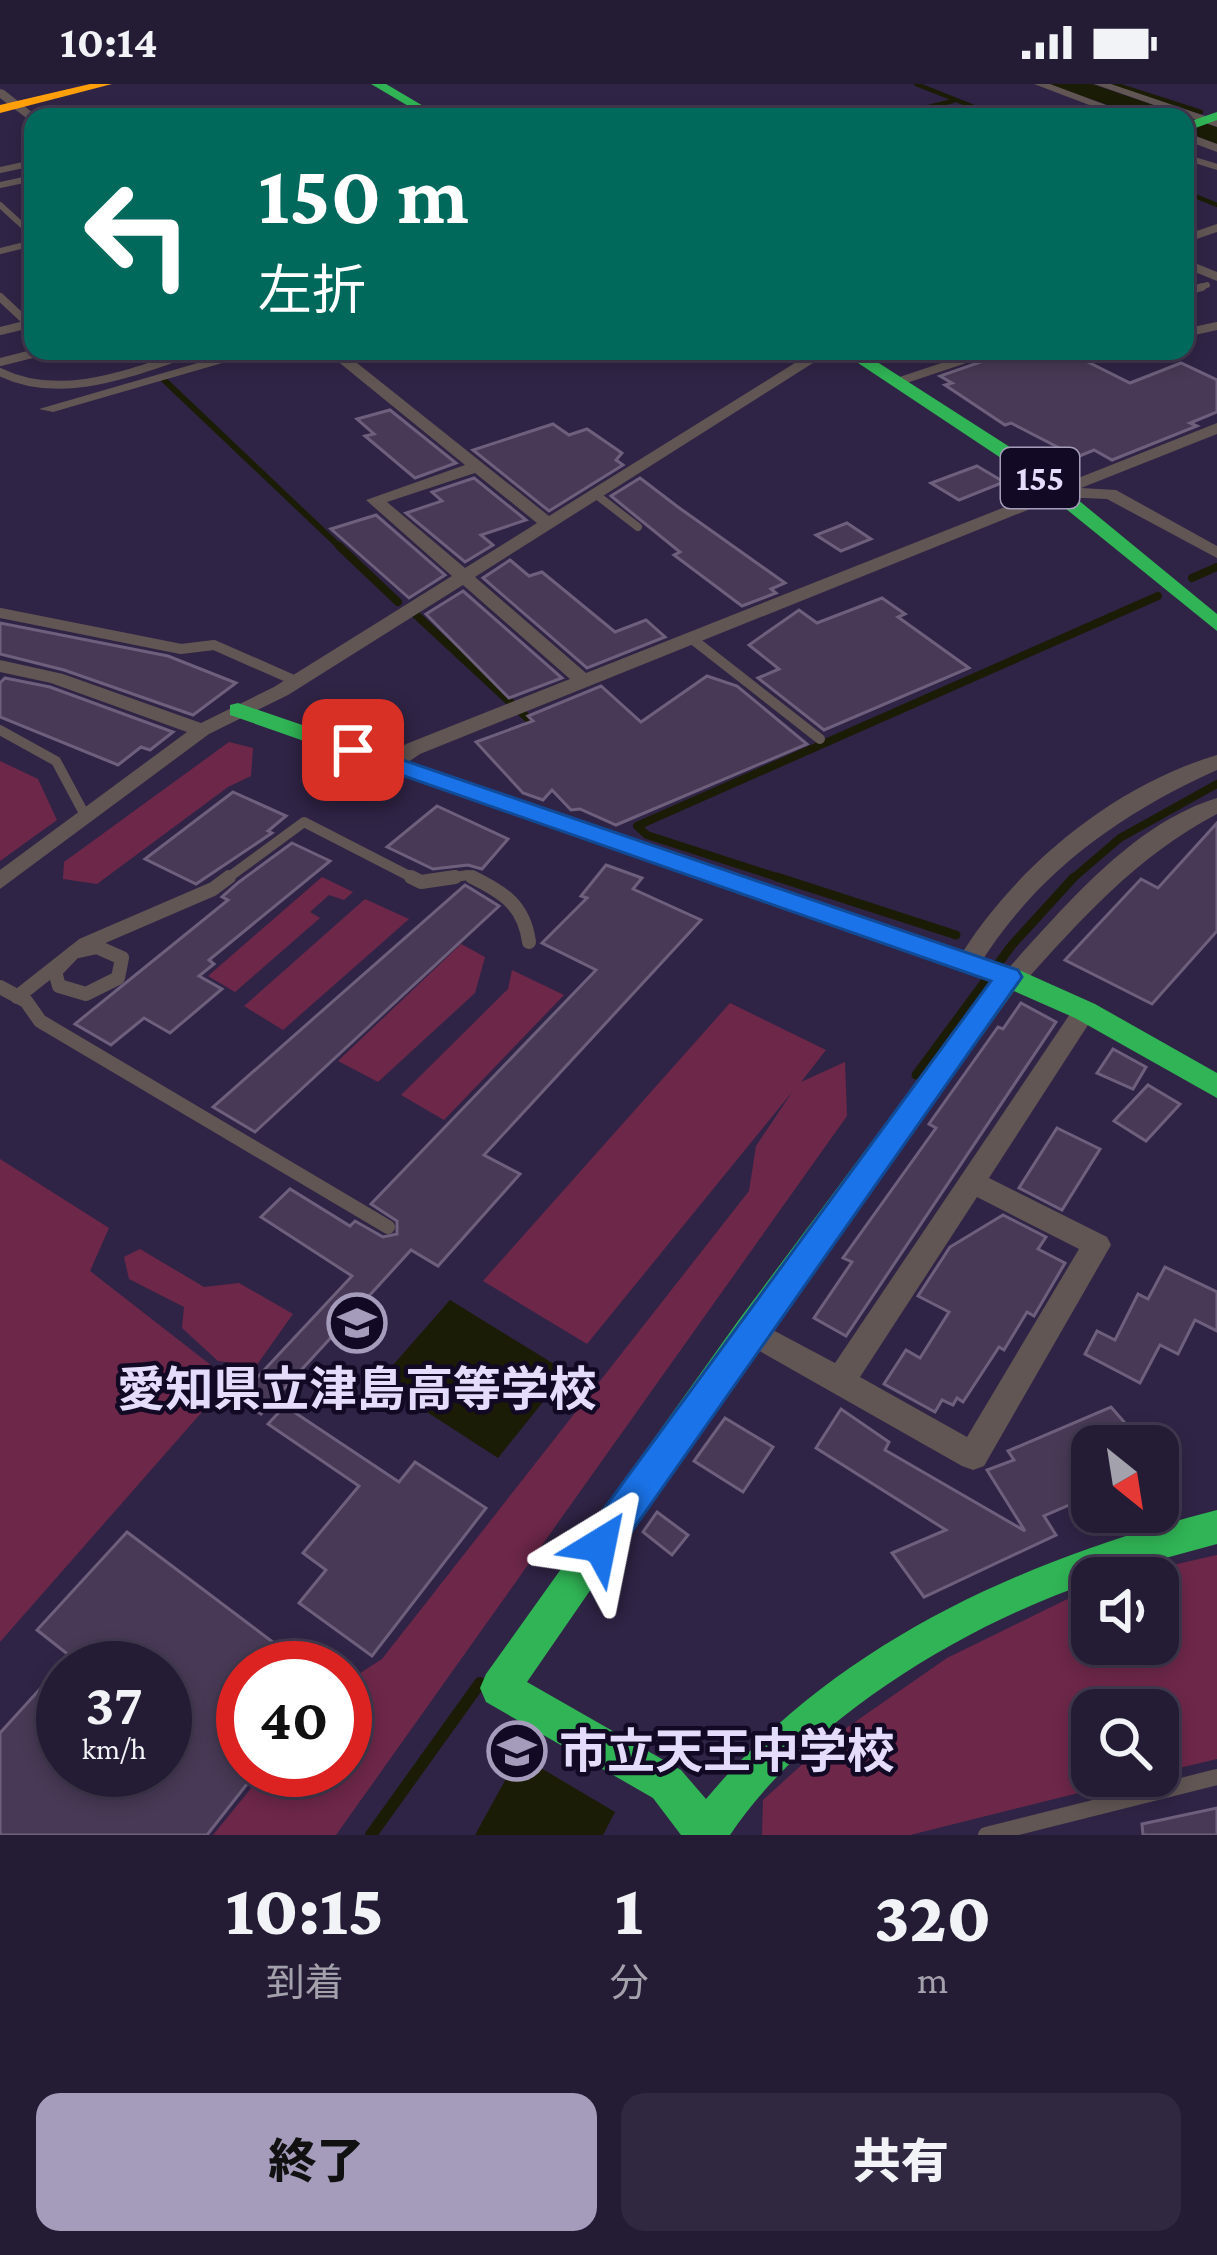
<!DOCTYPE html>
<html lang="ja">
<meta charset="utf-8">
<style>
:root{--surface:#241b34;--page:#302840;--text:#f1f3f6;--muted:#a3a1ac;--line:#41394f;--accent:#a59cbc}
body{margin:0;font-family:"Crimson Pro","Noto Sans JP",serif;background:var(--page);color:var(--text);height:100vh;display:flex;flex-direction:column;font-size:45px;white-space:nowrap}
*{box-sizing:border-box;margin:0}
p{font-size:39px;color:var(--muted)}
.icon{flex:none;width:66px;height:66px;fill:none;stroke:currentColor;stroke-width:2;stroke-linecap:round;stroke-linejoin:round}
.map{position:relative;height:1751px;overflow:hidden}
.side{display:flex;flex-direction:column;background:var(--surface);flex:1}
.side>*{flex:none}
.top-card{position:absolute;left:24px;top:24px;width:1170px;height:252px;border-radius:24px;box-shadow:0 6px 18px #0003,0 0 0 3px var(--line);background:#00695c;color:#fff;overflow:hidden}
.needle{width:78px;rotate:150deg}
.fabs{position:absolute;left:1071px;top:1341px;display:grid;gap:24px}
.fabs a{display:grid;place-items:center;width:108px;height:108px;border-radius:24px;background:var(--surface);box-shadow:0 6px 18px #0003,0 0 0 3px var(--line);font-size:60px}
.speed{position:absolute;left:36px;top:1557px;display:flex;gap:24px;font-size:60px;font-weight:700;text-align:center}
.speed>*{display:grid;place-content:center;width:156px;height:156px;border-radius:50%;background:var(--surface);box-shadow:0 6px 18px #0003,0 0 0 3px var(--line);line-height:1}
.speed small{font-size:30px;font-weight:400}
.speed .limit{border:18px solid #d22;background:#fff;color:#111}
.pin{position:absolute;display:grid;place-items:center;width:102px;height:102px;color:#fff;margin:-51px;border-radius:24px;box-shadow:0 6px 18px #0006}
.me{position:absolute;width:132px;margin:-66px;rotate:35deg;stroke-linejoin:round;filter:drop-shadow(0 0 9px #0008)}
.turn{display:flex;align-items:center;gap:42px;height:252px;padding:0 36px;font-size:54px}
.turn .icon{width:156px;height:156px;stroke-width:2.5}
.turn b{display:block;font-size:84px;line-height:102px}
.eta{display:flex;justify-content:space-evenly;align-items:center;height:204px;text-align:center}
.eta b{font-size:72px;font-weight:800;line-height:84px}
.action{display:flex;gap:24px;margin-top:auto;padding:24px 36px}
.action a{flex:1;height:138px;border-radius:24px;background:var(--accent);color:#111;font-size:48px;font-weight:800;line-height:138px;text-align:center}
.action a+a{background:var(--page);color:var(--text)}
.status{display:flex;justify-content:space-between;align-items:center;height:84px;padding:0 60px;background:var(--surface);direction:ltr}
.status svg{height:33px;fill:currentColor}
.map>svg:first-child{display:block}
.green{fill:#6d2749}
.water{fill:#1a1c06}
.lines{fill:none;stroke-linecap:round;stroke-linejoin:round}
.stream-far4{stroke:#1a1c06;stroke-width:4.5}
.stream-far3{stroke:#1a1c06;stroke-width:6}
.stream-far2{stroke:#1a1c06;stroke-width:8}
.stream-far1{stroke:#1a1c06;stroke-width:9}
.stream{stroke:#1a1c06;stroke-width:12}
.building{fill:#483956;stroke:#6e607c;stroke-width:3;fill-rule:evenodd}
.lane-far4{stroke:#615654;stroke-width:6}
.lane-far3{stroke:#615654;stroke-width:8}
.lane-far2{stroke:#615654;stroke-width:10}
.lane-far1{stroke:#615654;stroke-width:14}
.lane{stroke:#615654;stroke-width:16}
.street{fill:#615654;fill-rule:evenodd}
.fast{fill:#30b455;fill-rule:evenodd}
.slow{fill:#ff9f0a;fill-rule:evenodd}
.route{fill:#1a73e8;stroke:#114b97;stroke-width:3}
.labels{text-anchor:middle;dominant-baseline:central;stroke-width:9;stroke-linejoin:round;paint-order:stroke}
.shield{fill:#120924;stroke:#a59dba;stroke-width:3}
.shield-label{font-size:36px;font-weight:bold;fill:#e4dcfb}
.near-poi-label{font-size:48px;font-weight:bold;fill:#e4dcfb;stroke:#120924}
</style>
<div class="status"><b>10:14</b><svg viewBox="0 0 49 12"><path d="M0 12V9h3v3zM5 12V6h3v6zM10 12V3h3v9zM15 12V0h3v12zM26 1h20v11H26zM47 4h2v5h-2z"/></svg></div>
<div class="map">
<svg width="1217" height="1751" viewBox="0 0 1217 1751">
<rect width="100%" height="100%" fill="#302446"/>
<!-- green -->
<g class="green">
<path d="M229,658L253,664L251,692L228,703L97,800L63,795L64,778Z"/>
<path d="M0,677L38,695L57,736L0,777Z"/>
<path d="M322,793L353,808L344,816L329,811L310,828L320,834L235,908L208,892Z"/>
<path d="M365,815L409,835L283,946L244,922Z"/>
<path d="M461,860L485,873L475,909L378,998L338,977Z"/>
<path d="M512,886L564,911L444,1036L401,1011L508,905Z"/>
<path d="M730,919L826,966L801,998L845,978L847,1032L336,1751H213L266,1686H345V1599L382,1575L749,1107L756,1062L793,1007L587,1260L483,1197Z"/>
<path d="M0,1075L109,1144L90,1187L230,1296L0,1558Z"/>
<path d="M140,1165L204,1203L239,1199L293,1230L256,1282L218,1277L182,1244L184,1223L129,1195L124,1173Z"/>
<path d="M1217,1471V1675L1158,1689V1626H1092V1692H1147L910,1751H762L763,1716L829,1656L947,1574L1092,1503V1560H1158V1494H1115Z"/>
</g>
<!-- water -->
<g class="water">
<path d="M1048,0H1092L1200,37L1217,43V60L1185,48V33H1142Z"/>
<path d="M450,1216L567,1288L498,1374L379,1297Z"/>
<path d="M519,1671L615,1728L603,1751H475Z"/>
</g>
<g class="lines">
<!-- stream-far4 -->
<g class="stream-far4">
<path d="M916,0L999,33"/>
<path d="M1114,0L1201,28"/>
<path d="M888,33L953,17"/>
<path d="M1185,108L1217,121"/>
</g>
<!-- stream-far3 -->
<path class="stream-far3" d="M163,295L342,465"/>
<!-- stream-far2 -->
<g class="stream-far2">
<path d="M339,462L398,518"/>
<path d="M1192,494L1217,483"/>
<path d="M414,529L511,619"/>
<path d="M522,629L536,642"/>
<path d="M786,796L647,751L637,742L1158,512"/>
<path d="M1071,796L1120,754L1217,700"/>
</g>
<!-- stream-far1 -->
<g class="stream-far1">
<path d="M777,793L956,851"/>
<path d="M916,991L1012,861L1074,793"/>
</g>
<!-- stream -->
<path class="stream" d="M371,1751L480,1599"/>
</g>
<!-- building -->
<g class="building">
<path d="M1012,267H1066L1130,299L1181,279L1217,296V328L1190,339L1197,342L1112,376L1094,366L1077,373L1011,339L1005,341L945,301L952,299L940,292Z"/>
<path d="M390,326L456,379L415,394L365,352L374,350L357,335Z"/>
<path d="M553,340L569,351L587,345L622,369L616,376L623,381L549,427L473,366Z"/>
<path d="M977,382L1004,398L959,416L931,399Z"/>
<path d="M474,394L526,436L481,451L493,461L465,478L406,429L442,417L432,408Z"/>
<path d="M640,394L678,423L785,499L771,505L776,509L742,522L674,471L680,468L611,412Z"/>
<path d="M376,431L445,491L409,514L331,445Z"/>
<path d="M847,439L871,455L841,467L816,451Z"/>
<path d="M510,476L529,492L542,488L615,548L646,536L665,553L587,584L483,494Z"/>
<path d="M463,507L562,594L509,614L426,530Z"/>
<path d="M882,514L905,530L898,533L969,584L824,646L758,594L779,585L749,561L799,526L817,539Z"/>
<path d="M0,539L168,572L236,599L193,631L64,586L0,570Z"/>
<path d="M707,592L737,602L807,660L616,741L580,725L571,726L552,706L543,716L523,709L476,658L533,637L528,632L601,602L641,638Z"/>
<path d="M5,594L50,603L173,648L150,666L141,663L118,681L0,633V599Z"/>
<path d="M233,708L286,732L268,747L272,749L196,800L145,775Z"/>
<path d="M437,722L508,755L482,785L468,781L433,785L387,763Z"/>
<path d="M1217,739V847L1152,920L1065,876L1141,795L1158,804Z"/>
<path d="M292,759L330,777L209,876L214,880L199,892L222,905L170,949L144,934L111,961L75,940L228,816L222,813L239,798Z"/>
<path d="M606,781L642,794L633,805L701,836L484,1071L520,1090L438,1182L411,1166L261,1330L238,1314L352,1192L261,1133L290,1105L350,1142L355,1137L383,1153L397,1150V1137L371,1120L596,886L542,859L587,814L581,812Z"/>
<path d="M465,801L499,822L255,1048L213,1023Z"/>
<path d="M1021,919L1056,938L846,1252L814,1234L852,1178L843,1174L936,1044L929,1040L998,943L1003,945Z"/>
<path d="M1113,965L1146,983L1133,1005L1097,989Z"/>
<path d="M1148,1001L1180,1020L1146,1057L1114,1037Z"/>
<path d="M1057,1044L1100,1065L1062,1126L1019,1104Z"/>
<path d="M1003,1131L1046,1153L1038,1165L1065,1179L1034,1232L1027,1228L1004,1266L999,1263L963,1318L957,1314L953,1321L942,1316L935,1328L884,1300L906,1266L920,1274L949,1228L918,1212L950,1163Z"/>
<path d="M1165,1183L1217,1208V1247L1195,1236L1178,1270L1160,1261L1140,1299L1085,1270L1097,1247L1115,1256L1138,1210L1148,1215Z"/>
<path d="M285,1322L399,1398L415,1378L486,1424L372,1572L299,1519L326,1486L303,1469L359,1402L268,1340Z"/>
<path d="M1111,1323L1145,1362H1092V1411L1044,1432L1056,1451L924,1513L892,1469L946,1446L816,1364L841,1325L889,1358L885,1366L1025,1447L987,1386L1014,1376L1008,1367Z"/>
<path d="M725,1334L773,1363L743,1408L694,1377Z"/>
<path d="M657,1428L688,1451L672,1471L643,1448Z"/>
<path d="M127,1448L307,1584H243V1686H258L207,1751H0V1649L70,1572L37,1546ZM63,1584H165V1686H63Z"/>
<path d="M1217,1724V1751H1143L1142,1740Z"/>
</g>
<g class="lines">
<!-- lane-far4 -->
<g class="lane-far4">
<path d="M1185,73L1217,83"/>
<path d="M0,86L33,79"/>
<path d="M0,101L33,94"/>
<path d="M0,121L33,151"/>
<path d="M0,167L33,159"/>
<path d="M1193,206L1207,201"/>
</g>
<!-- lane-far3 -->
<g class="lane-far3">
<path d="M1185,208L1202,203"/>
<path d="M0,213L29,240"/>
<path d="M0,247L33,239"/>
<path d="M1185,249L1217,242"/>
<path d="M0,278L44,267"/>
<path d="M0,288C63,319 134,287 196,267"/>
<path d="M900,297L990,267"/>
<path d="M594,409L638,443"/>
</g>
<!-- lane-far2 -->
<g class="lane-far2">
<path d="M0,529L181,565L214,561L296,597"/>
<path d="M691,554L820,655"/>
<path d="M0,646L56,677L86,733"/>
<path d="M225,796L304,738L417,796"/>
<path d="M435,796L468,791L478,796"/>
</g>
<!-- lane-far1 -->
<g class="lane-far1">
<path d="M411,793L421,798L455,793"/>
<path d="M472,793C503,808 524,821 529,858"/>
<path d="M97,863L122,874L118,894L86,910L59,902L55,888L74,868Z"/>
<path d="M0,903L26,917L40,937L388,1143"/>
<path d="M17,913L83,861L213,805L229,793"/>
</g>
<!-- lane -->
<path class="lane" d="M986,1751L1217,1693"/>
<!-- street -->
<g class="street">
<path d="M1034,0H1050L1138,33H1121Z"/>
<path d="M1094,0H1111L1217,36V43Z"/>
<path d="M0,5L4,6L38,33L29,36L0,14Z"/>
<path d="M232,29L237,33H221L223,31Z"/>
<path d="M1185,48L1217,60V68L1185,56Z"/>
<path d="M1217,140V148L1185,159V151Z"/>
<path d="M1185,175L1217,188V197L1185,184Z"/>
<path d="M239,267H264L53,328L39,325Z"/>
<path d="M325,267H342L549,432L814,267H832L475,493L586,589L1217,339V350L1081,404L1116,406L1217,462V474L1107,415L1060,413L420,670L398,685H384L380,680L406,660L570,595L463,501L288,611L209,650L0,805V786L187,648L51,599L0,588V576L63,590L201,639L274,603L452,492L366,416L465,381ZM475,389L537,439L465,484L387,418Z"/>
<path d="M1217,671V686C1117,731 1034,791 977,885H959L956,879C1011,786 1112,702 1217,671Z"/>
<path d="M1217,714V730C1138,771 1080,836 1022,901H1004L1001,895L1004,889C1063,825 1131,740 1217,714Z"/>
<path d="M1085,918L1094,921L1097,927L989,1094L1107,1153L1111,1161L984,1382L973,1386L962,1382L740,1256L735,1247L740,1238L750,1234L835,1279L1076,921ZM977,1113L1079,1165L967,1353L860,1293Z"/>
</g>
<!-- fast -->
<g class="fast">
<path d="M371,0H386L442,33H427Z"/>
<path d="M1217,28V36L1185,48V39Z"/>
<path d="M840,267H860L1027,374L1217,530V547L1013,382Z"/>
<path d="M238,619L1019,886L1095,920L1217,989V1014L1075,934L1014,907L762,1257L527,1598L681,1686L706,1715C837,1558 1022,1476 1217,1426V1460L1092,1494V1498C962,1542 807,1636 730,1751H681L653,1714L486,1618L480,1604L486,1590L738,1237L991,898L230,631V621Z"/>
</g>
<!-- slow -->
<path class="slow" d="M90,0H112L0,29V21Z"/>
</g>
<!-- route -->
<path class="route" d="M353,659L1018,886L1022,893L613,1474L600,1479L587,1474L582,1461L587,1448L991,897L344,671V661Z"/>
<!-- icons -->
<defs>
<g id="school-ring" transform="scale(3)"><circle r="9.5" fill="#120924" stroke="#a59cbc" stroke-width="1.5"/><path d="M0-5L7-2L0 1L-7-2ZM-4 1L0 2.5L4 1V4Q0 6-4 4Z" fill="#a59cbc"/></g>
</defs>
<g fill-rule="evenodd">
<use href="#school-ring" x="357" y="1239"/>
<use href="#school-ring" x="517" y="1667"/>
</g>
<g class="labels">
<!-- shield labels -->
<rect class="shield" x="1001" y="364" width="78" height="60" rx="9"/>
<g class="shield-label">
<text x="1040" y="394">155</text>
</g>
<!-- near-poi labels -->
<g class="near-poi-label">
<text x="357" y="1305">愛知県立津島高等学校</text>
<text x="559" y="1667" text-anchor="start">市立天王中学校</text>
</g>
</g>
</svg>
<div class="fabs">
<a><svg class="needle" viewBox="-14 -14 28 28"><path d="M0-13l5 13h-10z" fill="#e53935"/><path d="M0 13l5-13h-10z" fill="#a3a1ac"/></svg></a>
<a><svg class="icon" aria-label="sound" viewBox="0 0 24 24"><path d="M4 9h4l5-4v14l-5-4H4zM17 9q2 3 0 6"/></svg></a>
<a><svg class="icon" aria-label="search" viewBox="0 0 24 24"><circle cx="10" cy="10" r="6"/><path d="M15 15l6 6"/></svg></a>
</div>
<div class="speed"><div>37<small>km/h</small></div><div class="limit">40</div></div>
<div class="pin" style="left:353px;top:666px;background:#d93025"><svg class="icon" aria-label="arrive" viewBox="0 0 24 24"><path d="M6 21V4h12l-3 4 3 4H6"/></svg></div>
<svg class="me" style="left:600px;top:1461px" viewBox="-20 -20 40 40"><path d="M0-17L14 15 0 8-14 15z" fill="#1a73e8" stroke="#fff" stroke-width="4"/></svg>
<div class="top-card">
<div class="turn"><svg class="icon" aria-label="left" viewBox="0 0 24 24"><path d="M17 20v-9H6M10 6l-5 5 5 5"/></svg><div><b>150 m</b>左折</div></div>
</div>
</div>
<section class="side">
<div class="eta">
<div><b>10:15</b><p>到着</p></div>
<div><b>1</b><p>分</p></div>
<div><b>320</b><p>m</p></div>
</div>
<div class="action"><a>終了</a><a>共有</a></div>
</section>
